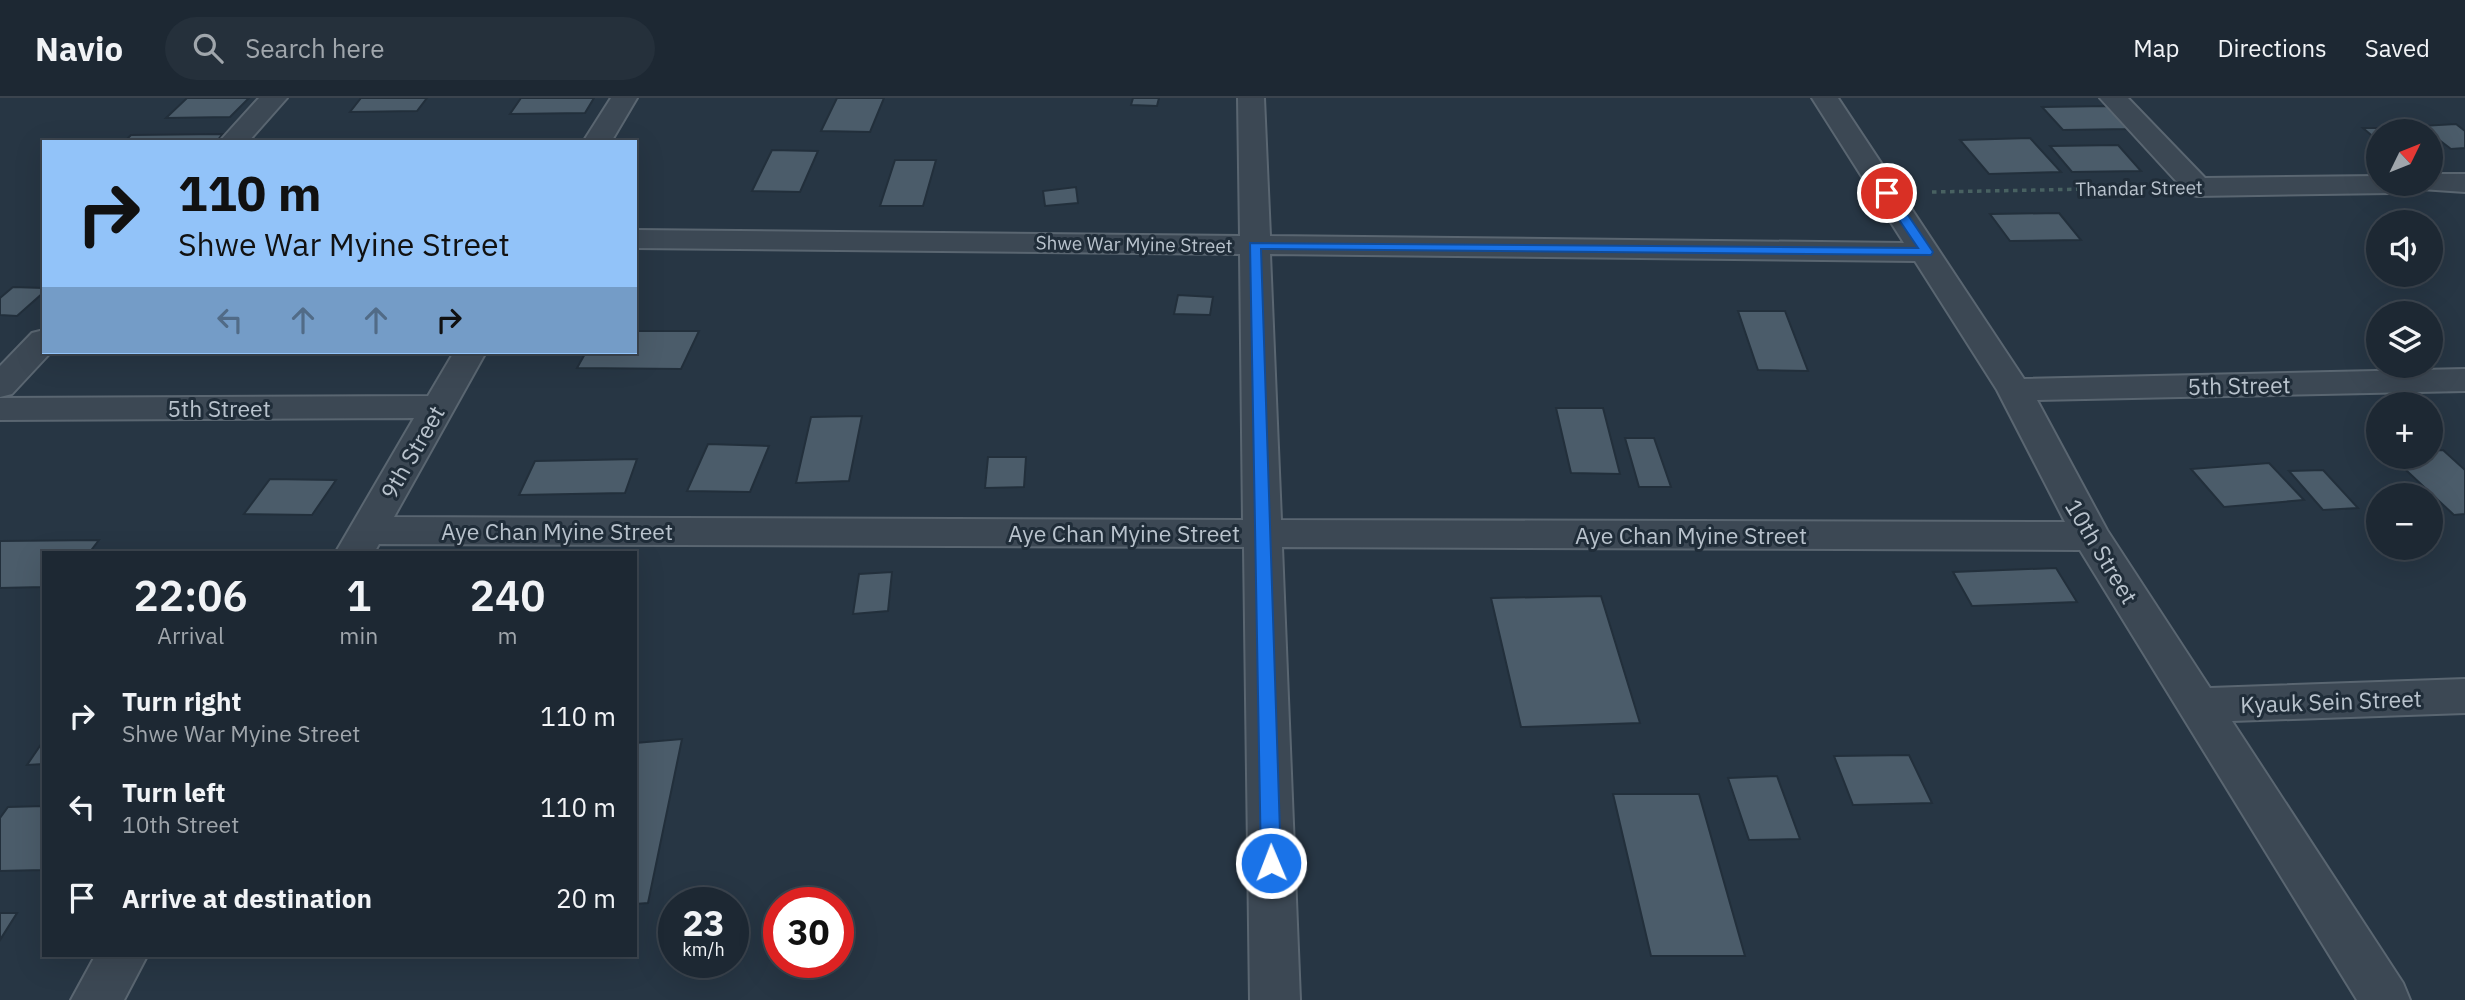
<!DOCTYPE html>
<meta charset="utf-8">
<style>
:root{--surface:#1d2833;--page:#25303b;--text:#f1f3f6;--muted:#a0a6ac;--line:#3b444e}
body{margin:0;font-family:"IBM Plex Sans",sans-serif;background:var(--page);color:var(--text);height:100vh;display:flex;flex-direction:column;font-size:26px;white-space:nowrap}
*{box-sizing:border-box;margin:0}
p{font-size:23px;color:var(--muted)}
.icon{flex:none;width:38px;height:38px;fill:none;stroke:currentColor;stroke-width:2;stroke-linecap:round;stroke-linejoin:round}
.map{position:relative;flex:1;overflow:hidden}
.details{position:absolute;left:42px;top:453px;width:595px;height:406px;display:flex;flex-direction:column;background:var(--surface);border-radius:0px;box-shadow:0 7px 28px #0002,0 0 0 2px var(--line)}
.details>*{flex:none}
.banner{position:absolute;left:42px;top:42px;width:595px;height:214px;border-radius:0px;box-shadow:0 7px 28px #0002,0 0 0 2px var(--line);background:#92c3f9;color:#111;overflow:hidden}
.needle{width:46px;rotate:47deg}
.fabs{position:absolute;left:2366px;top:21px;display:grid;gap:14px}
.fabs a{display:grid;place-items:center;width:77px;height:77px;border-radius:50%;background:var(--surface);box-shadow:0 7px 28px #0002,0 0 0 2px var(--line);font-size:35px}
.speed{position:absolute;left:658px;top:789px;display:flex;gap:14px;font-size:35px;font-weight:700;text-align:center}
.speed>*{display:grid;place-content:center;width:91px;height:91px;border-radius:50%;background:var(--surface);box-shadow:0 7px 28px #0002,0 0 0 2px var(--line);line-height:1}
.speed small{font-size:18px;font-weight:400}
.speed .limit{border:10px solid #d22;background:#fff;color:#111}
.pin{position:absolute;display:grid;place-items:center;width:60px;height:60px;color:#fff;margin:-30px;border:4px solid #fff;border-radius:50%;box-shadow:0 2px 7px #0007}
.me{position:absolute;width:77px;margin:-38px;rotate:359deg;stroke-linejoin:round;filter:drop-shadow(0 0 5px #0008)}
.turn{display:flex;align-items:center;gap:24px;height:147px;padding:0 21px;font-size:32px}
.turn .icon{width:91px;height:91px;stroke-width:2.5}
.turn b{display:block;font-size:49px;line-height:60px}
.lanes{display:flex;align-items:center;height:66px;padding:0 21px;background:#0003;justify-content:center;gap:35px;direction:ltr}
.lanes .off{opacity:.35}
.eta{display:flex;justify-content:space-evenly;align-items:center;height:119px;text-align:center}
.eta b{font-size:42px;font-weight:600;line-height:49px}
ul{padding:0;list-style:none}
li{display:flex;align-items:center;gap:21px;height:91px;padding:0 21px}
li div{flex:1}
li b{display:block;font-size:26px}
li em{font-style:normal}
header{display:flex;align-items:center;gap:42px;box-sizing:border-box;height:98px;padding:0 35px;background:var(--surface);border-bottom:2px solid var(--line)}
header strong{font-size:33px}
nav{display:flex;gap:38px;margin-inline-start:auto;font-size:24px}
.search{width:490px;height:63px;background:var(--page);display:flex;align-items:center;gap:18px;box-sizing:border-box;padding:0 24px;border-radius:38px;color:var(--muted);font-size:26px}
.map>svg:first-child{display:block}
.building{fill:#4b5c6a;stroke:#222f3b;stroke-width:2}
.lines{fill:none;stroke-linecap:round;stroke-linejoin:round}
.street-casing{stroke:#5a6671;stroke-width:4}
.path{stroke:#486161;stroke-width:3.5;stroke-dasharray:4.5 4.5;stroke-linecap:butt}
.street{fill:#3c4854;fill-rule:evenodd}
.route{fill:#1a73e8;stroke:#114b97;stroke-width:2}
.labels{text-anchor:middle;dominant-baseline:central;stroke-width:6;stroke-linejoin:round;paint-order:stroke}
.far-street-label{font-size:19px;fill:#b9c3cd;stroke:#202d39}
.street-label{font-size:23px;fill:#b9c3cd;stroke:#202d39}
</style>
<header>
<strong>Navio</strong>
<div class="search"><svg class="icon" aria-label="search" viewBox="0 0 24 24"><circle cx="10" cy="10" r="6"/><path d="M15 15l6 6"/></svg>Search here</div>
<nav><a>Map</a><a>Directions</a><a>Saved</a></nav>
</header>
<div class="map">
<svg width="2465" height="902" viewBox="0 0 2465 902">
<rect width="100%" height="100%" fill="#273644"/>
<!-- building -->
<g class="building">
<path d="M187,0H249L230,19L166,20Z"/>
<path d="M361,0H427L417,13L350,14Z"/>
<path d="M521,0H594L585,15L510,16Z"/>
<path d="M837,0H884L870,34L821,33Z"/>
<path d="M1133,0H1159L1157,8L1131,7Z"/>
<path d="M2108,8L2130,31L2063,32L2042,9Z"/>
<path d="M2456,26L2465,33V50L2451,51L2421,28Z"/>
<path d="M2363,30H2397L2402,33H2378V43Z"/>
<path d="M223,36L216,44H124L131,37Z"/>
<path d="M2030,40L2061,74L1989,76L1960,42Z"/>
<path d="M2118,47L2141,73L2072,74L2050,48Z"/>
<path d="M772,52L818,53L800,94L752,93Z"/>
<path d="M895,62H936L923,108H880Z"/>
<path d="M1076,89L1078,105L1045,108L1043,93Z"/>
<path d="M2059,115L2081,142L2010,143L1990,116Z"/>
<path d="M13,189L44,190V194L17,218L0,217V200Z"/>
<path d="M1178,197L1213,199L1210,217L1174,216Z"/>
<path d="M1738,213H1785L1808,273L1758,272Z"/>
<path d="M635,233H699L681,271L577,270L586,254H635Z"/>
<path d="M1556,310H1603L1620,376L1571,375Z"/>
<path d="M862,318L849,383L796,385L811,319Z"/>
<path d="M1625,340H1654L1671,389H1639Z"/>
<path d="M708,346L769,348L750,394L687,393Z"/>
<path d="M2443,352L2465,372V416L2454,417L2392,359H2431V353Z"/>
<path d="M988,359H1026L1024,389L985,390Z"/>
<path d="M637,361L625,395L519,397L535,363Z"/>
<path d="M2269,365L2304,402L2224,409L2191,371Z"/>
<path d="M2323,372L2358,410L2323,412L2289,373Z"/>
<path d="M270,381L336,382L312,417L244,416Z"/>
<path d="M99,442L89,455H44V489L0,490V443Z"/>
<path d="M2056,470L2077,504L1972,508L1953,474Z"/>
<path d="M892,474L888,513L853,516L859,476Z"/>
<path d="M1601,498L1640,625L1521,629L1491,500Z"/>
<path d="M682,641L648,805L635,806V645Z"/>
<path d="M44,642V666L27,667Z"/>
<path d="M1909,657L1932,705L1853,707L1834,658Z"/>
<path d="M1777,678L1800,741L1749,742L1728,680Z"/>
<path d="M1613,696H1699L1745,858H1651Z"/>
<path d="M44,708V772L0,773V720L8,709Z"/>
<path d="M0,815H17L0,842Z"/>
</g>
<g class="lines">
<!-- street casing -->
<g class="street-casing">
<g id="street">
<path d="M259,0H287L248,44H219Z"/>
<path d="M611,0H637L611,44H583Z"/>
<path d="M1238,0H1264L1270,138L1904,145L1812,0H1838L2024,281L2465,271V293L2037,302L2107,432L2210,590L2465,581V615L2232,623L2403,885L2410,902H2357L2080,452L1282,449L1300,902H1250L1244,449L379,446L374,455H338L337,452L414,320L0,322V300L428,298L454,254H486L394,419L1243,422L1240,156L635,150V132L1240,138ZM1270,156L1915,163L1997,292L2065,424L1281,422Z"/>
<path d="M2100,0H2128L2205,80L2378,78V86H2405L2401,92L2391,95L2197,98L2187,95Z"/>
<path d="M2431,76H2465V94L2421,91L2417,86H2431Z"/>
<path d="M44,232V254H51L12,296L0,299V268L32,235Z"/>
<path d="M95,858H147L124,902H71Z"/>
</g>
</g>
<!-- path -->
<path class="path" d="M1932,94L2144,90"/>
<!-- street -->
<use href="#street" class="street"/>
</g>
<!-- route -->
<path class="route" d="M1883,92H1891L1933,154L1931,157L1261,151L1281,765L1278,771L1271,773L1264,771L1261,765L1250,145L1918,150L1881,95Z"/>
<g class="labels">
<!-- far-street labels -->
<g class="far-street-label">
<text transform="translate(2139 90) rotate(-1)">Thandar Street</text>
<text transform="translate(1134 146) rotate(1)">Shwe War Myine Street</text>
</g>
<!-- street labels -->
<g class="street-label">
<text transform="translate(2239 287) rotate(-1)">5th Street</text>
<text x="219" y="310">5th Street</text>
<text transform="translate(412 354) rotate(-60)">9th Street</text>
<text x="557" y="433">Aye Chan Myine Street</text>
<text x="1124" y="435">Aye Chan Myine Street</text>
<text x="1691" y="437">Aye Chan Myine Street</text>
<text transform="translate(2102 453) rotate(59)">10th Street</text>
<text transform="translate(2331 603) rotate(-2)">Kyauk Sein Street</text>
</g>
</g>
</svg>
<div class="fabs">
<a><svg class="needle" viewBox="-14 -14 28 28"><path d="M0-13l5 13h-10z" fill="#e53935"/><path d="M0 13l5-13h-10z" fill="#a0a6ac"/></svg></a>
<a><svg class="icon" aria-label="sound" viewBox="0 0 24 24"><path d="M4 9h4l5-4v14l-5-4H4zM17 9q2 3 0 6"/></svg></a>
<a><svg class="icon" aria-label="layers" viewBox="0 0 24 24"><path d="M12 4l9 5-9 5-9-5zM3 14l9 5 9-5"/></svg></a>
<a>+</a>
<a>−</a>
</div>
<div class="speed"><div>23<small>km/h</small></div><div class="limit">30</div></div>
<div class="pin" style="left:1887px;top:95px;background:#d93025"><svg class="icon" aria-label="arrive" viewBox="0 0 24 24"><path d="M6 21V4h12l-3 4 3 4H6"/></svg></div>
<svg class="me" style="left:1271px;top:765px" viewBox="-20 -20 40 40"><circle r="17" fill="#1a73e8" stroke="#fff" stroke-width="3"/><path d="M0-11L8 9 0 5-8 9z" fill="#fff"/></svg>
<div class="banner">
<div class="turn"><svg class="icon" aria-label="right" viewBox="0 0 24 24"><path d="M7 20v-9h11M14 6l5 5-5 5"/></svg><div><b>110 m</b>Shwe War Myine Street</div></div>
<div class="lanes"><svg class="icon off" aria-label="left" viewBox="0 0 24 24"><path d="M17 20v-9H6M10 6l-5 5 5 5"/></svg><svg class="icon off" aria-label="ahead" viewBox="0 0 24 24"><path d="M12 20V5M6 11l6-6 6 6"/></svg><svg class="icon off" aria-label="ahead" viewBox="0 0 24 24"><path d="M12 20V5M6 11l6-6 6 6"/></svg><svg class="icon" aria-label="right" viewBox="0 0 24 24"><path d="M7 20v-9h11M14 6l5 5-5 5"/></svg></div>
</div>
<section class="details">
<div class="eta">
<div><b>22:06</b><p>Arrival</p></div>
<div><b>1</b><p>min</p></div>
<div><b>240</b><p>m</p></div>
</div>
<ul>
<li><svg class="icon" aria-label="right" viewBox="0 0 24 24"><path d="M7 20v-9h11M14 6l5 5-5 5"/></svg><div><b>Turn right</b><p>Shwe War Myine Street</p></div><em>110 m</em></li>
<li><svg class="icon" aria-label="left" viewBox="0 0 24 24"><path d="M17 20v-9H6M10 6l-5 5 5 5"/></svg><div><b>Turn left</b><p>10th Street</p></div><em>110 m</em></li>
<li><svg class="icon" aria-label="arrive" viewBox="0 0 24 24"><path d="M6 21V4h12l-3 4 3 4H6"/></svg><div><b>Arrive at destination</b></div><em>20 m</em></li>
</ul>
</section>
</div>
